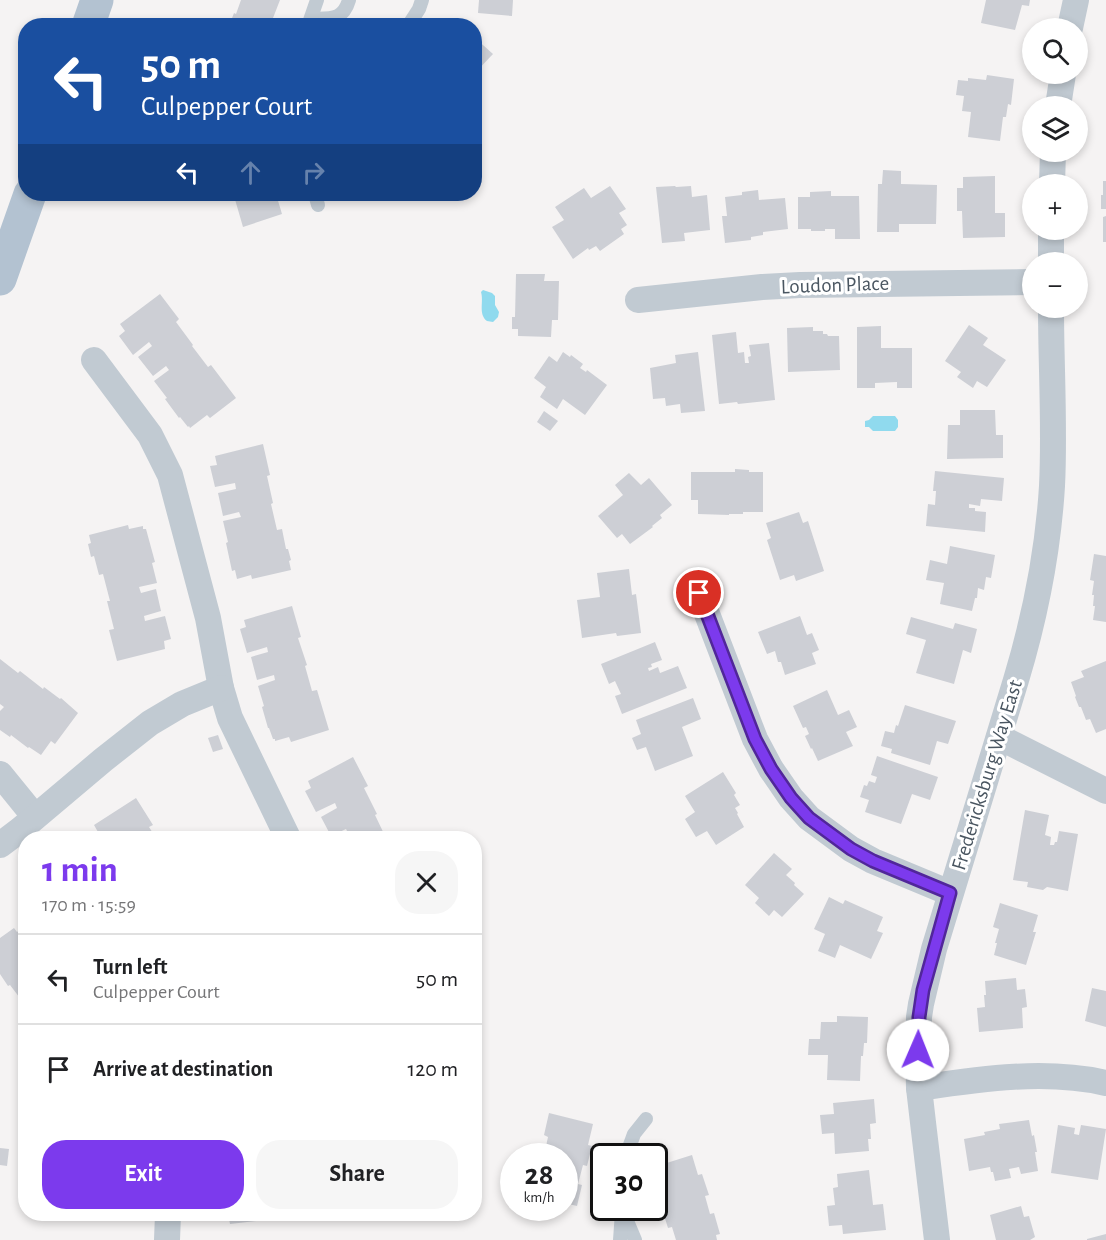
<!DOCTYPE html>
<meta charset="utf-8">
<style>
:root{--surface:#fff;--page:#f6f6f6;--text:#202124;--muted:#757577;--line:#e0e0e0;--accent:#7c3aed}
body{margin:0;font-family:"Alegreya Sans",sans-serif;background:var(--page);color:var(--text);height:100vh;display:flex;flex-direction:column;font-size:22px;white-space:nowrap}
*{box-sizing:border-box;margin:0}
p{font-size:20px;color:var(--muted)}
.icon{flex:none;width:33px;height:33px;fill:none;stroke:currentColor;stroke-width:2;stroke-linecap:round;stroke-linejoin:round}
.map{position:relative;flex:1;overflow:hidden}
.details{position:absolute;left:18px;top:831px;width:464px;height:390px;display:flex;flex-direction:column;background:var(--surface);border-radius:24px;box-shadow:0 3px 9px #0003}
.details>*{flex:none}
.guide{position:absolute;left:18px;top:18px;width:464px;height:183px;border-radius:24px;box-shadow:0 3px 9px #0003;background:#1a4fa0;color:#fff;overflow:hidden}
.tools{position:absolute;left:1022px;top:18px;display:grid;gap:12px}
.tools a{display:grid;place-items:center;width:66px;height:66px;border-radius:50%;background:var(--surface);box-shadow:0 3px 9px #0003;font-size:30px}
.speed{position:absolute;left:500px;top:1143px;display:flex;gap:12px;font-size:30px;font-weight:700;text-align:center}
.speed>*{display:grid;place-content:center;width:78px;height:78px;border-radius:50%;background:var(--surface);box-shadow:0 3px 9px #0003;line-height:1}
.speed small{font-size:15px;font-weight:400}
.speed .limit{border:3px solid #111;border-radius:9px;background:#fff;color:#111}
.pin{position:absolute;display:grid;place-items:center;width:51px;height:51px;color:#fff;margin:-26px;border:3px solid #fff;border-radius:50%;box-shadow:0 2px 6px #0007}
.me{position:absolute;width:66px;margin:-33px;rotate:1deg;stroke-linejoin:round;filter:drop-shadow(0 0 4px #0008)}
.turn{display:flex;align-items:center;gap:21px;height:126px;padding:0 24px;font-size:27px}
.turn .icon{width:78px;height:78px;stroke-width:2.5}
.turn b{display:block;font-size:42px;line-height:51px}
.lanes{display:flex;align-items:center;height:57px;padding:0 24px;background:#0003;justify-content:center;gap:30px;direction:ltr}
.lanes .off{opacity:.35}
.round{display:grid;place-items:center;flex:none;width:63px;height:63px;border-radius:24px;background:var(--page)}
.summary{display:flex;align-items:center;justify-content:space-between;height:102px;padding:0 24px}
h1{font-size:36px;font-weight:700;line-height:45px;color:var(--accent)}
.cta{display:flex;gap:12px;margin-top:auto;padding:12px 24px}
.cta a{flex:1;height:69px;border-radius:24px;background:var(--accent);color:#fff;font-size:24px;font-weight:700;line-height:69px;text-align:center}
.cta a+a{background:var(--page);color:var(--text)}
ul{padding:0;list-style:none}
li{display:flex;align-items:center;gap:18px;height:90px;padding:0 24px;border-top:2px solid var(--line)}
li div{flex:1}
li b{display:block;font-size:22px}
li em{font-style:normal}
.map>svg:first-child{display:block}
.water{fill:#90daee}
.building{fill:#cdcfd5}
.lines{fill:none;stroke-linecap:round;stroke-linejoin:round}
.service{stroke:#c1cad2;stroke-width:14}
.minor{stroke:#c1cad2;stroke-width:26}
.primary{stroke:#b3c2d1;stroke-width:33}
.route-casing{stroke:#51269a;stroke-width:15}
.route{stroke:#7c3aed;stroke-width:10}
.labels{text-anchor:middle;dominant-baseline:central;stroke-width:6;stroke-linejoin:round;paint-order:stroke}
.street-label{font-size:21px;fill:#4a5661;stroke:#fff}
</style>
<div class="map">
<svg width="1106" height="1240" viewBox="0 0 1106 1240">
<rect width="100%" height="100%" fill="#f5f3f3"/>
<!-- water -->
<g class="water">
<path d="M483,290L492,293L495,296V305L499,312L498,317L493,322L487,321C478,314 484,302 481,292Z"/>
<path d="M873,416H895L898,420V427L895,431H873L869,427H865V421L869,420Z"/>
</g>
<!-- building -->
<g class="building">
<path d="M241,0H280L273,18L279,20L277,26H229L234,13L236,14Z"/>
<path d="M479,0H513L512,16L478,13Z"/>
<path d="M986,0H1030L1029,6L1022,5L1015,30L981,23Z"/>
<path d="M474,37L493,54L474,74Z"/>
<path d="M987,75L1014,79L1011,105L1008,104L1006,117H1003L1000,141L968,137L971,112L962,111L964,96L956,95L958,80L968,81V78L986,80Z"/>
<path d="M883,170L901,171V184L937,185L936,224H899V232H877L878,184H882Z"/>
<path d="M995,176V213H1005V237L963,238L962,211H957V188H963V177Z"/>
<path d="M1103,181H1106V209H1101V195H1103Z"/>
<path d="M610,186L626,209L619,213L627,225L621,229L624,234L600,251L596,246L589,250L588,248L573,259L552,227L564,220L555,207L584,188L591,198Z"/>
<path d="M675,186L676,187L691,186L692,197L707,195L710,230L684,233L685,241L662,243L656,187Z"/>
<path d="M758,190L759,200L785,198L788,229L763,232V235L751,237V240L725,243L722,216H727L725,197L742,195V192Z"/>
<path d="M831,191V196H859L860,239H835V229H825V231H811V229H798V197H810V192Z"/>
<path d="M236,194H276L282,214L243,227L234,196H236Z"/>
<path d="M1106,216V242H1103V217Z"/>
<path d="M516,274H545L544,281H559L558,320H552L551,337L518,336V329H512V317H515Z"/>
<path d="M160,294L179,319L176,322L193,345L192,346L208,367L211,365L236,398L210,418L207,415L190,428L189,426L188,427L180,417L179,418L165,399L167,398L154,381L169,370L166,366L153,376L138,357L152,346L149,342L133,355L119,336L125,331L120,324Z"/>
<path d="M969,325L988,338L983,345L1006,360L987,387L977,381L973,388L957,377L961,372L945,361Z"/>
<path d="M881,326V348H912V388H897V382L875,383V388H857V327Z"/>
<path d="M813,327V331H823V334H827L828,336H839L840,370L788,372L787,328Z"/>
<path d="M736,332L738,353L744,352L745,363H749L748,357L751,356L749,345L769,343L775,400L738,404L737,402L719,404L712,335Z"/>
<path d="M563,352L570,357L571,355L583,364L580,368L586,372L587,370L607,385L585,415L563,399L557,409L540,397L546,387L534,378L549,356L557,362Z"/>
<path d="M698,352L705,411L681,413L680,404L666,406L665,398L653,399L650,368L676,363L675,355Z"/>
<path d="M960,410H995L996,435H1003V458L947,459L948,425H960Z"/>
<path d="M544,411L558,421L550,431L537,422Z"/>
<path d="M263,444L270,475L267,476L273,503L271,504L277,530L282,529L286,549H288L291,560L289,561L291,570L252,579L251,575L237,579L235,570L232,571L226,543L228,542L223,521L241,517L239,512L223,516L218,493L236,489L235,483L215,487L210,466L217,465L215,456Z"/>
<path d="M735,469L749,470V472H763V512H743V514H729V515L698,514V500H691V472H735Z"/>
<path d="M935,471L1004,478L1002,501L981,499L980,506L969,504V508H975V511L986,512L985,532L926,526L928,504L935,505L936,491H933Z"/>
<path d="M629,473L641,485L649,478L672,505L660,515L662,518L652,526L653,527L630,544L622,534L617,538L598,516L623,495L615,485Z"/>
<path d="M799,512L803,523L808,521L824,571L796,581L794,575L780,580L767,540L771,538L766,523Z"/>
<path d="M128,525L129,529L143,526V529H146L155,562L152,563L157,583L139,587L141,593L156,589L161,611L144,616L145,621L165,616L171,639L164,641L165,649L117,661L109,630L114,629L107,601H110L103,574L99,575L94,556L91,557L88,544L91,543L89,535Z"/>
<path d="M950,546L995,555L991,578L986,577L984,590L978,588L977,598H975L972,611L940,604L944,583L926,580L930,560L947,564Z"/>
<path d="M1094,554L1106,556V622L1093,620L1095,606H1093L1094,595H1092L1094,581L1090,580Z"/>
<path d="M629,569L632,595L636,594L641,633L617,636L616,633L582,638L577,600L600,597L597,573Z"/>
<path d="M292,606L301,637L298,638L307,665L305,666L312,691L317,690L329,730L291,742L289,737L275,741V739H273L269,728H268L262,707L264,706L258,686L275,680L274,675L257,680L251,657L268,652L267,647L247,653L240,629L246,627L244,620Z"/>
<path d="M800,616L807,635L812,633L819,650L812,653L816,664L785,675L781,662H778L775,651L767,654L758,632Z"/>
<path d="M911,617L953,629L955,623L977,629L971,653L963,650L954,684L916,673L926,640L906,634Z"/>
<path d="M655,642L662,660L651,664L652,667L648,668L649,671L658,667L660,673L678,666L687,688L622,714L615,696L621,694L615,681L609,684L601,664Z"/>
<path d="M0,659L18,673L20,671L43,689L44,687L60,699L61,698L78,713L55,744L51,741L41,755L29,747L28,748L11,735L10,737L0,730V711L4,707L0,704Z"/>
<path d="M1106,661V729L1096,733L1090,719L1086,720L1081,707H1079L1075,697L1076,696L1071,682L1084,677L1081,671Z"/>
<path d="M827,690L838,715L849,710L857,727L846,732L853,746L818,761L812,748L811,749L805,736L809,734L806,727L803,728L793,706Z"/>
<path d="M693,698L701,719L682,727L693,756L655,771L646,747L637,750L632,738L641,734L636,720Z"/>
<path d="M905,705L956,721L948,744L937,741L930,765L891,753L892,749L881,746L885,731L894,733L896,725L898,726Z"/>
<path d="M218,735L223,749L213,752L208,738Z"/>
<path d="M877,756L938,777L930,800L912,794L901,824L865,812L869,800L860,797L864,785L867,786L869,781L875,783L877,777L871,775Z"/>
<path d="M353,757L368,786L364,788L377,814L375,815L386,838H342L349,835L346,829L331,836L321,817L337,808L335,803L316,812L305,791L311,788L308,781Z"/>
<path d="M723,772L736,793L734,795L740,805L735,808L738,813L737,814L744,827L716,845L707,831L696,837L685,819L695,812L685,796Z"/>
<path d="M136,798L153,825L149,827L156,838H94L92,836L98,832L94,825Z"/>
<path d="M1025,810L1049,815L1045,835L1051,837L1050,845H1054L1055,842H1057L1059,831L1078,834L1068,891L1047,887L1043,890L1027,887L1028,882L1013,880Z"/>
<path d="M774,853L792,869L786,875L795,883L794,885L804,894L782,917L774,910L769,916L755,903L759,898L745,885Z"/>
<path d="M829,897L843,904L845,900L883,917L877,931L883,933L871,959L840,945L835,958L818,951L825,934L814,929Z"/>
<path d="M1000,903L1038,915L1033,932H1036L1026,965L994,955L997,943H995L999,929L993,927Z"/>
<path d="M26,925V1006L10,985L8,986L0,974V938L14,928L17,932Z"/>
<path d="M1016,978L1017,990L1025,989L1027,1007L1022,1008L1023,1028L979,1032L977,1008L985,1007L984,995H986L985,981Z"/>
<path d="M1092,988L1106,991V1027L1085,1021Z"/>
<path d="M837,1016L868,1017L867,1043H864L863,1056H861L860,1081L827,1080L828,1055H808L809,1039H820L821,1022H837Z"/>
<path d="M874,1099L876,1123L870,1124L871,1139H868L869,1151L835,1154L834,1133L822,1134L820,1115L834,1114L833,1103Z"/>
<path d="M549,1113L593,1124L588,1145L592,1146L587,1166L583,1165L578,1184L582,1185L577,1206L564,1203V1156H539L540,1153L544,1155L548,1137L544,1135Z"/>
<path d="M1029,1120L1032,1136L1034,1135L1037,1152H1035L1038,1171L1021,1174L1019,1167L1009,1169L1011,1178L995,1181L993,1172H991L990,1167L969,1171L964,1139L985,1135L984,1132L1000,1129L999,1124Z"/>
<path d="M1058,1125L1075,1128L1074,1134L1079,1135L1081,1125L1106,1129L1098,1180L1051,1173Z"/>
<path d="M0,1148L9,1149L7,1166L0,1165Z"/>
<path d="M692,1155L698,1175L702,1174L709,1195L705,1196L710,1214L714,1213L720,1234L716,1235L717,1240H676L672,1227L668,1228L662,1209L666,1208L660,1188L656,1190L654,1184V1167Z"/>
<path d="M869,1170L873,1205L883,1204L886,1230L843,1234L842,1225L829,1226L827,1206L835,1205L833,1188L838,1187L837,1174Z"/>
<path d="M1021,1206L1024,1217L1029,1216L1035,1237L1030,1240H996L990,1215Z"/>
<path d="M210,1214H266V1220L230,1224L229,1219L212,1221Z"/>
<path d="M1106,1234V1240H1087V1239Z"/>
</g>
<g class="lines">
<!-- service -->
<g class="service">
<path d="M311,19C330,18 343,21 349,0"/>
<path d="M308,26L317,0"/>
<path d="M408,26L419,9L422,0"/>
<path d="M315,194L318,205"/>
<path d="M626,1156L634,1134L646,1119"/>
<path d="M622,1209L635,1240"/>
<path d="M620,1240L622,1212"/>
</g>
<!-- minor -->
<g class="minor">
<path d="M1070,28L1076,0"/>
<path d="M1058,106L1063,74"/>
<path d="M1052,184L1053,152"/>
<path d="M1051,262V230"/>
<path d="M638,300L762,287L800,285L1032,282"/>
<path d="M94,360L150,435L170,475L208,618L221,688L230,718L288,838"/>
<path d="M699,593L755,739L771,769L791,798L809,818L851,849L873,861L950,893"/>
<path d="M999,737L1106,791"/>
<path d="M0,774L35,817"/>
<path d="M0,845L20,830L103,760L150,723L182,704L221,688"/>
<path d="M919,1088C980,1079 1045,1069 1106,1083"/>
<path d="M167,1240L168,1214"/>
<path d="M937,1240L924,1131L919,1088L918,1050L919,1017L921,1004L934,949L1016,680C1035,617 1048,552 1052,486C1055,428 1051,366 1051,308"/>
</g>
<!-- primary -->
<g class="primary">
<path d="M88,26L97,0"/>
<path d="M0,279L30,194"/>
</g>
</g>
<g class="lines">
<!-- route casing -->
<g class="route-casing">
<path id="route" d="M699,593L755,739L771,769L791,798L809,818L851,849L873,861L950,893L923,990L919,1017L918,1050"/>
</g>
<!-- route -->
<use href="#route" class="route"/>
</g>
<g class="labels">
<!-- street labels -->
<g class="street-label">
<text transform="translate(835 285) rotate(-2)">Loudon Place</text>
<text transform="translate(987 775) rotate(-73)">Fredericksburg Way East</text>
</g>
</g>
</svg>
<div class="tools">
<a><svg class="icon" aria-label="search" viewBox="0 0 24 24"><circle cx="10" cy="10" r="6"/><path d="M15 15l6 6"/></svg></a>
<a><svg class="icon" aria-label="layers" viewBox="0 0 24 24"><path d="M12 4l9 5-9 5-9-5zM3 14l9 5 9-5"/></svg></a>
<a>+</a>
<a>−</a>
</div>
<div class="speed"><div>28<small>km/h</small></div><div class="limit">30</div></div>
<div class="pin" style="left:699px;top:593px;background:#d93025"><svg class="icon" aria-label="arrive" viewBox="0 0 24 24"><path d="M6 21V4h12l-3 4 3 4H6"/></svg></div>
<svg class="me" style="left:918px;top:1050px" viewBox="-20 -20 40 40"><circle r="19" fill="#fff"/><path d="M0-13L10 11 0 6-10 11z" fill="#7c3aed"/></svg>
<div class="guide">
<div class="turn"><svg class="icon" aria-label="left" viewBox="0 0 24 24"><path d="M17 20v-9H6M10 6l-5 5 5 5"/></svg><div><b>50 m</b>Culpepper Court</div></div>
<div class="lanes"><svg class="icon" aria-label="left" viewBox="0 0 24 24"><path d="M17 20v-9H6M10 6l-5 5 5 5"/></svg><svg class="icon off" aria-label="ahead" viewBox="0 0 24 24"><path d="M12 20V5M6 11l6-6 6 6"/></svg><svg class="icon off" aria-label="right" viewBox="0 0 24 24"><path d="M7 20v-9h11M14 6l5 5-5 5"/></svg></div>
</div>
<section class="details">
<div class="summary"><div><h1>1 min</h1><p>170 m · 15:59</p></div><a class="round"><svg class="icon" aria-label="close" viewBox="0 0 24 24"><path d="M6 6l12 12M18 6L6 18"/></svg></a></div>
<ul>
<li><svg class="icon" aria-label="left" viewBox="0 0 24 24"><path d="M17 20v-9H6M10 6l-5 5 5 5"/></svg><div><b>Turn left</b><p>Culpepper Court</p></div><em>50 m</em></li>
<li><svg class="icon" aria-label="arrive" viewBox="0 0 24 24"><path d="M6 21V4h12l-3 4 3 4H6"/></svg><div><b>Arrive at destination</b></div><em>120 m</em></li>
</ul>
<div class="cta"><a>Exit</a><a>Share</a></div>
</section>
</div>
